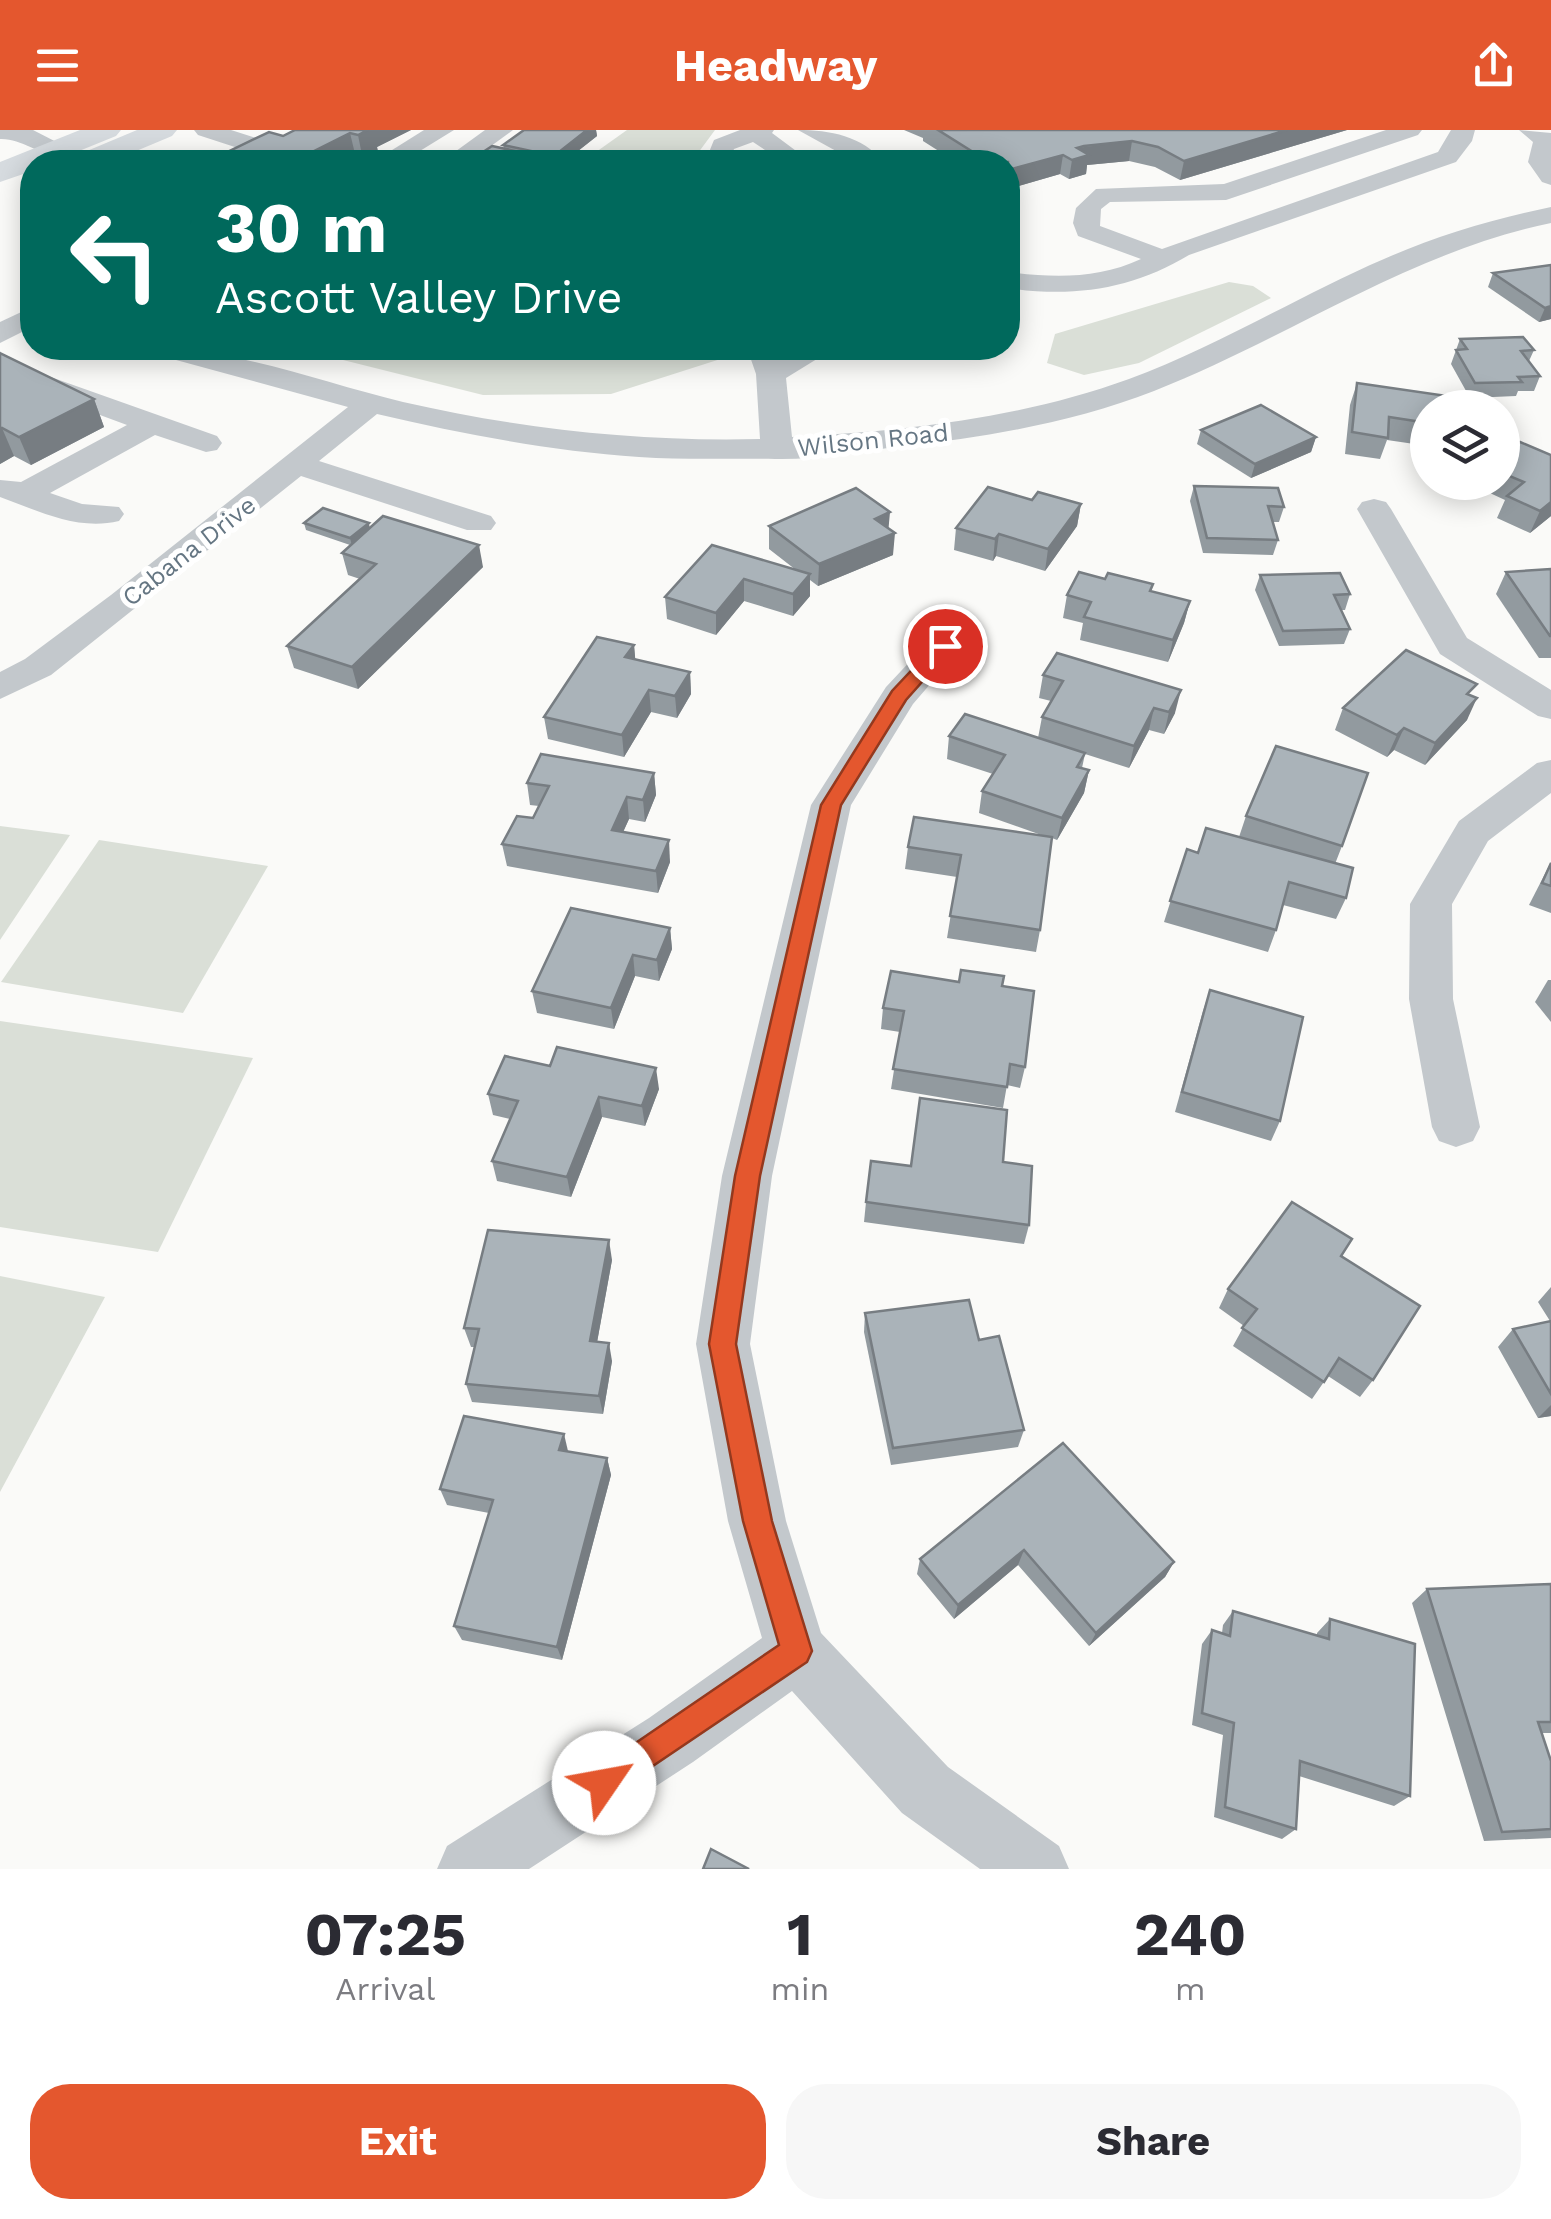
<!DOCTYPE html>
<style>
:root{--surface:#fff;--page:#f7f7f7;--text:#2b2b33;--muted:#7c7c81;--accent:#e4572e}
body{margin:0;font-family:"Work Sans",sans-serif;background:var(--page);color:var(--text);height:100vh;display:flex;flex-direction:column;font-size:38px;white-space:nowrap}
*{box-sizing:border-box;margin:0}
p{font-size:32px;color:var(--muted)}
.icon{flex:none;width:55px;height:55px;fill:none;stroke:currentColor;stroke-width:2;stroke-linecap:round;stroke-linejoin:round}
.map{position:relative;height:1739px;overflow:hidden}
.details{display:flex;flex-direction:column;background:var(--surface);flex:1}
.details>*{flex:none}
.top-card{position:absolute;left:20px;top:20px;width:1000px;height:210px;border-radius:40px;box-shadow:0 5px 25px #0003;background:#00695c;color:#fff;overflow:hidden}
.tools{position:absolute;left:1410px;top:260px;display:grid;gap:20px}
.tools a{display:grid;place-items:center;width:110px;height:110px;border-radius:50%;background:var(--surface);box-shadow:0 5px 25px #0003;font-size:50px}
.pin{position:absolute;display:grid;place-items:center;width:85px;height:85px;color:#fff;margin:-42px;border:5px solid #fff;border-radius:50%;box-shadow:0 2px 10px #0007}
.me{position:absolute;width:110px;margin:-55px;rotate:57deg;stroke-linejoin:round;filter:drop-shadow(0 0 8px #0008)}
.turn{display:flex;align-items:center;gap:35px;height:210px;padding:0 30px;font-size:45px}
.turn .icon{width:130px;height:130px;stroke-width:2.5}
.turn b{display:block;font-size:70px;line-height:85px}
.eta{display:flex;justify-content:space-evenly;align-items:center;height:170px;text-align:center}
.eta b{font-size:60px;font-weight:700;line-height:70px}
.action{display:flex;gap:20px;margin-top:auto;padding:20px 30px}
.action a{flex:1;height:115px;border-radius:40px;background:var(--accent);color:#fff;font-size:40px;font-weight:700;line-height:115px;text-align:center}
.action a+a{background:var(--page);color:var(--text)}
header{display:flex;justify-content:space-between;align-items:center;height:130px;padding:0 30px;background:var(--accent);color:#fff;font-size:45px;font-weight:700}
.map>svg:first-child{display:block}
.green{fill:#dadfd7}
.lines{fill:none;stroke-linecap:round;stroke-linejoin:round}
.minor{fill:#c3c8cc;fill-rule:evenodd}
.highway{fill:#d6dbdf;fill-rule:evenodd}
.wall{fill:#929a9f}
.shaded-wall{fill:#777d82}
.building{fill:#aab3b9;stroke:#777d82;stroke-width:2.5}
.route{fill:#e4572e;stroke:#94391e;stroke-width:2.5}
.labels{text-anchor:middle;dominant-baseline:central;stroke-width:10;stroke-linejoin:round;paint-order:stroke}
.far-street-label{font-size:25px;fill:#657683;stroke:#fff}
</style>
<header><svg class="icon" aria-label="menu" viewBox="0 0 24 24"><path d="M4 6h16M4 12h16M4 18h16"/></svg>Headway<svg class="icon" aria-label="share" viewBox="0 0 24 24"><path d="M12 15V3M7 8l5-5 5 5M5 13v7h14v-7"/></svg></header>
<div class="map">
<svg width="1551" height="1739" viewBox="0 0 1551 1739">
<rect width="100%" height="100%" fill="#fafaf8"/>
<!-- green -->
<g class="green">
<path d="M627,0H715L698,23L701,32H582Z"/>
<path d="M1229,152L1253,156L1271,168L1139,233L1084,245L1047,233L1055,204Z"/>
<path d="M295,218H294H732L730,226L611,264L483,265Z"/>
<path d="M0,696L70,705L0,810Z"/>
<path d="M99,710L268,736L183,883L1,852Z"/>
<path d="M0,891L253,928L158,1122L0,1097Z"/>
<path d="M0,1146L105,1167L0,1362Z"/>
</g>
<g class="lines">
<!-- minor -->
<g class="minor">
<path d="M0,0H33L70,19L67,24C43,30 24,8 0,9Z"/>
<path d="M194,0H231L272,13L275,18L251,32H220L223,27L241,19L198,5Z"/>
<path d="M424,0H454L402,32H373Z"/>
<path d="M485,0H513L469,32H441Z"/>
<path d="M740,0H774L772,3L811,32H783L753,12L734,19L729,32H705L714,10Z"/>
<path d="M798,0C830,0 862,6 884,32H856Z"/>
<path d="M1386,0H1422L1418,5L1226,70L1110,72L1101,79L1100,96L1162,119L1438,22L1451,0H1475L1472,11L1456,32L1189,125C1133,159 1073,168 1008,158V142C1054,148 1098,149 1141,129L1078,106L1073,93L1076,78L1096,59L1224,54Z"/>
<path d="M1519,0L1551,3V55L1542,52L1528,32L1533,12Z"/>
<path d="M1551,77V93C1407,123 1289,208 1154,261C1074,292 988,307 903,316C862,321 816,330 775,329C730,328 684,330 639,327C550,321 463,304 377,284L319,331L491,386L496,393L491,400H467L301,346L51,545L0,569V542L25,529L111,465L348,277L154,224L150,218C235,218 320,252 403,272C521,299 640,312 760,309L756,244L747,218H775L779,227L795,218H829L825,224L786,248L792,307C905,301 1022,288 1129,249C1217,217 1298,166 1384,129C1438,105 1493,89 1551,77Z"/>
<path d="M32,177V197L0,213V192Z"/>
<path d="M0,229L217,306L222,313L217,320L206,322L155,305L50,363L82,374L119,377L124,384L119,391C77,401 39,381 0,367V350L21,352L127,295L0,248Z"/>
<path d="M1374,369L1386,372L1391,379L1467,508L1551,560V589L1538,586L1440,524L1357,379L1362,372Z"/>
<path d="M945,505L958,508L963,516L913,574L851,675L772,1046L750,1214L786,1391L821,1503L948,1637L1059,1716L1069,1739H980L902,1683L792,1561L693,1632L529,1739H437L447,1716L649,1588L762,1508L728,1391L696,1214L722,1046L811,675L886,557L932,508Z"/>
<path d="M1551,630V663L1488,711L1452,774L1453,869L1480,997L1473,1011L1456,1017L1439,1011L1432,997L1409,869L1410,774L1459,691L1537,633Z"/>
</g>
<!-- highway -->
<g class="highway">
<path d="M80,0H121L116,6L52,32H32V41L0,52V32Z"/>
<path d="M137,0H177L172,6L110,32H71L75,26Z"/>
</g>
</g>
<!-- wall -->
<g class="wall">
<path d="M295,0H411L377,17L378,22L363,30L356,28L223,31L221,25L283,6Z"/>
<path d="M524,0H596L597,6L564,32H468L504,18L503,15Z"/>
<path d="M904,0H1347L1180,50L1155,37L1129,31L1087,35L1086,44L1069,49L1060,44L1008,59V32H956L923,11V8Z"/>
<path d="M1551,135V189L1539,192L1488,157L1493,143Z"/>
<path d="M1460,209L1534,220L1529,231L1540,246L1534,261H1518L1516,266L1470,268L1451,234Z"/>
<path d="M0,223L94,269L104,297L31,335L14,326L0,334Z"/>
<path d="M1357,253L1428,278V316L1387,310L1380,329L1345,324L1350,275Z"/>
<path d="M1201,300L1316,307L1311,322L1251,348L1197,314Z"/>
<path d="M1502,325H1551V386L1530,403L1497,388L1505,370L1479,358L1481,352H1502Z"/>
<path d="M1194,356L1284,377L1279,392H1272L1278,410L1273,425L1203,423L1190,371Z"/>
<path d="M1032,370L1081,374L1077,396L1045,441L996,426L993,431L954,420L956,398Z"/>
<path d="M304,393L370,398L483,437L358,559L294,538L287,516L360,449L348,445L342,423L350,415L306,400Z"/>
<path d="M769,396L889,398L893,425L818,456L810,450V466L793,486L744,471L716,505L667,489L665,467L712,415L796,440L769,419Z"/>
<path d="M1551,439V528H1539L1496,464L1506,442Z"/>
<path d="M1260,445L1350,464L1345,480H1341L1350,499L1344,514L1279,516L1255,460Z"/>
<path d="M1105,449L1153,454L1151,461L1190,471L1184,493L1168,532L1080,510L1083,493L1063,488L1067,465Z"/>
<path d="M634,515L635,529L690,542L691,564L677,588L651,582L624,627L548,609L544,587Z"/>
<path d="M1043,545L1175,583L1164,604L1149,600L1129,638L1085,624L1082,638L1089,640L1084,663L1057,710L1052,708L1040,800L1036,822L947,808L957,747L905,739L908,717L1047,707L979,683L982,661L993,644L947,629L949,606L1038,608L1042,587L1051,571L1039,568Z"/>
<path d="M1472,566L1467,590L1425,635L1394,620L1387,627L1335,600L1343,578Z"/>
<path d="M654,643L656,665L645,692L629,689L623,702L670,732L658,763L507,736L502,714L533,688L539,676L530,675L527,653Z"/>
<path d="M1246,686L1342,716L1335,734L1346,768L1336,789L1283,775L1276,800L1268,822L1164,792L1187,719L1198,723L1239,707Z"/>
<path d="M1551,732V783L1529,775Z"/>
<path d="M670,798L672,819L659,851L635,846L614,899L537,883L532,861Z"/>
<path d="M1548,850H1551V892L1535,872Z"/>
<path d="M959,852L1002,856L1025,937L1020,958L1007,955L1003,978L891,959L900,902L881,899L883,878Z"/>
<path d="M1210,860L1280,991L1271,1011L1175,982L1203,881Z"/>
<path d="M659,959L645,996L602,987L571,1067L497,1051L492,1031L510,989L493,985L488,964Z"/>
<path d="M1003,1032L1029,1095L1024,1114L864,1092L866,1072L911,1036Z"/>
<path d="M1352,1109L1342,1126L1373,1250L1360,1267L1328,1246L1312,1269L1233,1216L1244,1196L1219,1178L1228,1159Z"/>
<path d="M612,1130L597,1212L612,1231L603,1284L472,1272L466,1254L475,1217H471L464,1198Z"/>
<path d="M1551,1157V1286L1538,1288L1498,1217L1513,1199L1550,1191L1538,1172Z"/>
<path d="M865,1183L979,1210L1024,1300L1018,1317L891,1335L864,1202Z"/>
<path d="M1063,1313L1174,1432L1165,1447L1089,1516L1018,1435L954,1489L917,1444L920,1429Z"/>
<path d="M607,1328L611,1345L562,1530L462,1510L454,1496L489,1383L447,1375L440,1359Z"/>
<path d="M1551,1454V1603H1542L1551,1631V1708L1484,1711L1412,1473L1427,1459Z"/>
<path d="M1233,1481L1317,1506V1503L1330,1489L1410,1666L1394,1676L1299,1646L1296,1699L1282,1709L1214,1687L1223,1605L1192,1595L1202,1514L1212,1500L1222,1503L1223,1495Z"/>
</g>
<!-- shaded-wall -->
<g class="shaded-wall">
<path d="M368,0H411L377,17L378,22L363,30L358,5Z"/>
<path d="M587,0H596L597,6L564,32H555L554,26Z"/>
<path d="M1287,0H1347L1180,50L1184,31Z"/>
<path d="M350,3L356,28L347,32H292Z"/>
<path d="M1132,11L1129,31L1087,35L1086,44L1069,49L1072,30L1077,18Z"/>
<path d="M1063,25L1060,44L1008,59V40Z"/>
<path d="M1551,176V189L1539,192L1545,178Z"/>
<path d="M94,269L104,297L31,335L19,307Z"/>
<path d="M2,298L14,326L0,334V299Z"/>
<path d="M1316,307L1311,322L1251,348L1255,334Z"/>
<path d="M1551,372V386L1530,403L1540,381Z"/>
<path d="M1081,374L1077,396L1045,441L1048,419Z"/>
<path d="M890,382L888,404L875,389Z"/>
<path d="M369,393L370,400L352,416L350,408Z"/>
<path d="M895,403L893,425L818,456L819,434Z"/>
<path d="M999,404L996,426L993,431L995,409Z"/>
<path d="M479,415L483,437L358,559L352,537Z"/>
<path d="M810,444V466L793,486V464Z"/>
<path d="M744,449V471L716,505V483Z"/>
<path d="M1190,471L1184,493L1168,532L1173,510Z"/>
<path d="M634,515L636,537L625,527Z"/>
<path d="M690,542L691,564L677,588L675,566Z"/>
<path d="M649,560L651,582L624,627L622,605Z"/>
<path d="M1181,560L1175,583L1164,604L1169,582Z"/>
<path d="M1477,568L1467,590L1425,635L1435,613Z"/>
<path d="M1154,578L1149,600L1129,638L1134,616Z"/>
<path d="M1404,598L1394,620L1387,627L1397,605Z"/>
<path d="M1089,640L1084,663L1057,710L1062,688Z"/>
<path d="M654,643L656,665L645,692L643,670Z"/>
<path d="M627,667L629,689L614,722L612,700Z"/>
<path d="M669,710L670,732L658,763L656,741Z"/>
<path d="M670,798L672,819L659,851L657,830Z"/>
<path d="M633,825L635,846L614,899L611,878Z"/>
<path d="M656,938L659,959L645,996L642,976Z"/>
<path d="M599,967L602,987L571,1067L567,1047Z"/>
<path d="M609,1110L612,1130L594,1229L590,1211Z"/>
<path d="M609,1213L612,1231L603,1284L599,1266Z"/>
<path d="M1551,1275V1286L1538,1288Z"/>
<path d="M564,1304L568,1321L559,1320Z"/>
<path d="M607,1328L611,1345L562,1530L557,1517Z"/>
<path d="M1024,1420L1018,1435L954,1489L958,1475Z"/>
<path d="M1174,1432L1165,1447L1089,1516L1096,1503Z"/>
</g>
<!-- building -->
<g class="building">
<path d="M295,0H368L358,5L350,3L292,32H219L229,28L221,25L269,2L283,6Z"/>
<path d="M524,0H587L554,26L503,15Z"/>
<path d="M938,0H1287L1184,31L1158,17L1132,11L1084,16L1077,18L1089,25L1072,30L1063,25L1008,40V32H989Z"/>
<path d="M492,16L543,27L535,32H468Z"/>
<path d="M1551,135V176L1545,178L1493,143Z"/>
<path d="M1523,207L1534,220L1521,221L1540,246L1518,247L1522,252L1475,253L1456,220L1467,219L1460,209Z"/>
<path d="M0,223L94,269L19,307L2,298L0,299Z"/>
<path d="M1357,253L1447,266V278H1428V293L1389,287L1388,308L1352,302Z"/>
<path d="M1261,275L1316,307L1255,334L1201,300Z"/>
<path d="M1520,312L1551,325V372L1540,381L1507,366L1524,352L1502,343V325Z"/>
<path d="M1194,356L1278,358L1284,377L1268,376L1278,410L1207,408Z"/>
<path d="M988,357L1032,370L1038,362L1081,374L1048,419L999,404L995,409L956,398Z"/>
<path d="M856,358L890,382L875,389L895,403L819,434L769,396Z"/>
<path d="M323,378L369,393L350,408L304,393Z"/>
<path d="M383,386L479,415L352,537L287,516L376,434L342,423Z"/>
<path d="M712,415L810,444L793,464L744,449L716,483L665,467Z"/>
<path d="M1551,439V506H1550L1506,442Z"/>
<path d="M1079,442L1105,449L1108,443L1153,454L1150,461L1190,471L1173,510L1084,487L1091,472L1067,465Z"/>
<path d="M1340,443L1350,464L1334,465L1350,499L1283,501L1260,445Z"/>
<path d="M597,507L634,515L625,527L690,542L675,566L649,560L622,605L544,587Z"/>
<path d="M1406,520L1477,554L1467,564L1477,568L1435,613L1404,598L1397,605L1343,578Z"/>
<path d="M1057,523L1181,560L1169,582L1154,578L1134,616L1042,587L1063,551L1043,545Z"/>
<path d="M965,584L1085,623L1077,637L1089,640L1062,688L982,661L1005,625L949,606Z"/>
<path d="M1276,616L1368,643L1342,716L1246,686Z"/>
<path d="M541,624L654,643L643,670L627,667L612,700L669,710L656,741L502,714L517,686L533,688L549,656L527,653Z"/>
<path d="M914,687L1052,707L1040,800L950,786L961,725L908,717Z"/>
<path d="M1206,698L1353,738L1346,768L1289,752L1276,800L1170,771L1187,719L1198,723Z"/>
<path d="M1551,733V756L1542,753Z"/>
<path d="M571,778L670,798L657,830L633,825L611,878L532,861Z"/>
<path d="M961,840L1004,846L1002,856L1034,861L1025,937L1010,934L1007,957L893,939L904,881L883,878L891,841L959,852Z"/>
<path d="M1210,860L1303,887L1280,991L1182,962Z"/>
<path d="M557,917L656,938L642,976L599,967L567,1047L492,1031L518,971L488,964L505,926L550,936Z"/>
<path d="M920,968L1007,980L1003,1032L1032,1036L1029,1095L866,1072L871,1031L911,1036Z"/>
<path d="M1292,1072L1352,1109L1341,1126L1420,1176L1373,1250L1339,1228L1324,1252L1242,1198L1257,1179L1228,1159Z"/>
<path d="M488,1100L609,1110L590,1211L609,1213L599,1266L466,1254L479,1199L464,1198Z"/>
<path d="M969,1170L979,1210L999,1206L1024,1300L893,1318L865,1183Z"/>
<path d="M1551,1191V1264L1513,1199Z"/>
<path d="M464,1286L564,1304L559,1320L607,1328L557,1517L454,1496L493,1370L440,1359Z"/>
<path d="M1063,1313L1174,1432L1096,1503L1024,1420L958,1475L920,1429Z"/>
<path d="M1551,1454V1592H1538L1551,1631V1699L1502,1702L1427,1459Z"/>
<path d="M1233,1481L1329,1509L1330,1489L1415,1514L1410,1666L1300,1631L1296,1699L1225,1677L1234,1593L1202,1583L1212,1500L1230,1506Z"/>
<path d="M711,1719L749,1739H703Z"/>
</g>
<!-- route -->
<path class="route" d="M945,510L954,516L906,570L841,675L760,1046L736,1214L772,1391L812,1521L807,1532L604,1669L593,1664L588,1653L593,1642L779,1515L743,1391L709,1214L735,1046L821,675L892,561L938,512Z"/>
<g class="labels">
<!-- far-street labels -->
<g class="far-street-label">
<text transform="translate(873 310) rotate(-6)">Wilson Road</text>
<text transform="translate(189 421) rotate(-38)">Cabana Drive</text>
</g>
</g>
</svg>
<div class="tools">
<a><svg class="icon" aria-label="layers" viewBox="0 0 24 24"><path d="M12 4l9 5-9 5-9-5zM3 14l9 5 9-5"/></svg></a>
</div>
<div class="pin" style="left:945px;top:516px;background:#d93025"><svg class="icon" aria-label="arrive" viewBox="0 0 24 24"><path d="M6 21V4h12l-3 4 3 4H6"/></svg></div>
<svg class="me" style="left:604px;top:1653px" viewBox="-20 -20 40 40"><circle r="19" fill="#fff"/><path d="M0-13L10 11 0 6-10 11z" fill="#e4572e"/></svg>
<div class="top-card">
<div class="turn"><svg class="icon" aria-label="left" viewBox="0 0 24 24"><path d="M17 20v-9H6M10 6l-5 5 5 5"/></svg><div><b>30 m</b>Ascott Valley Drive</div></div>
</div>
</div>
<section class="details">
<div class="eta">
<div><b>07:25</b><p>Arrival</p></div>
<div><b>1</b><p>min</p></div>
<div><b>240</b><p>m</p></div>
</div>
<div class="action"><a>Exit</a><a>Share</a></div>
</section>
